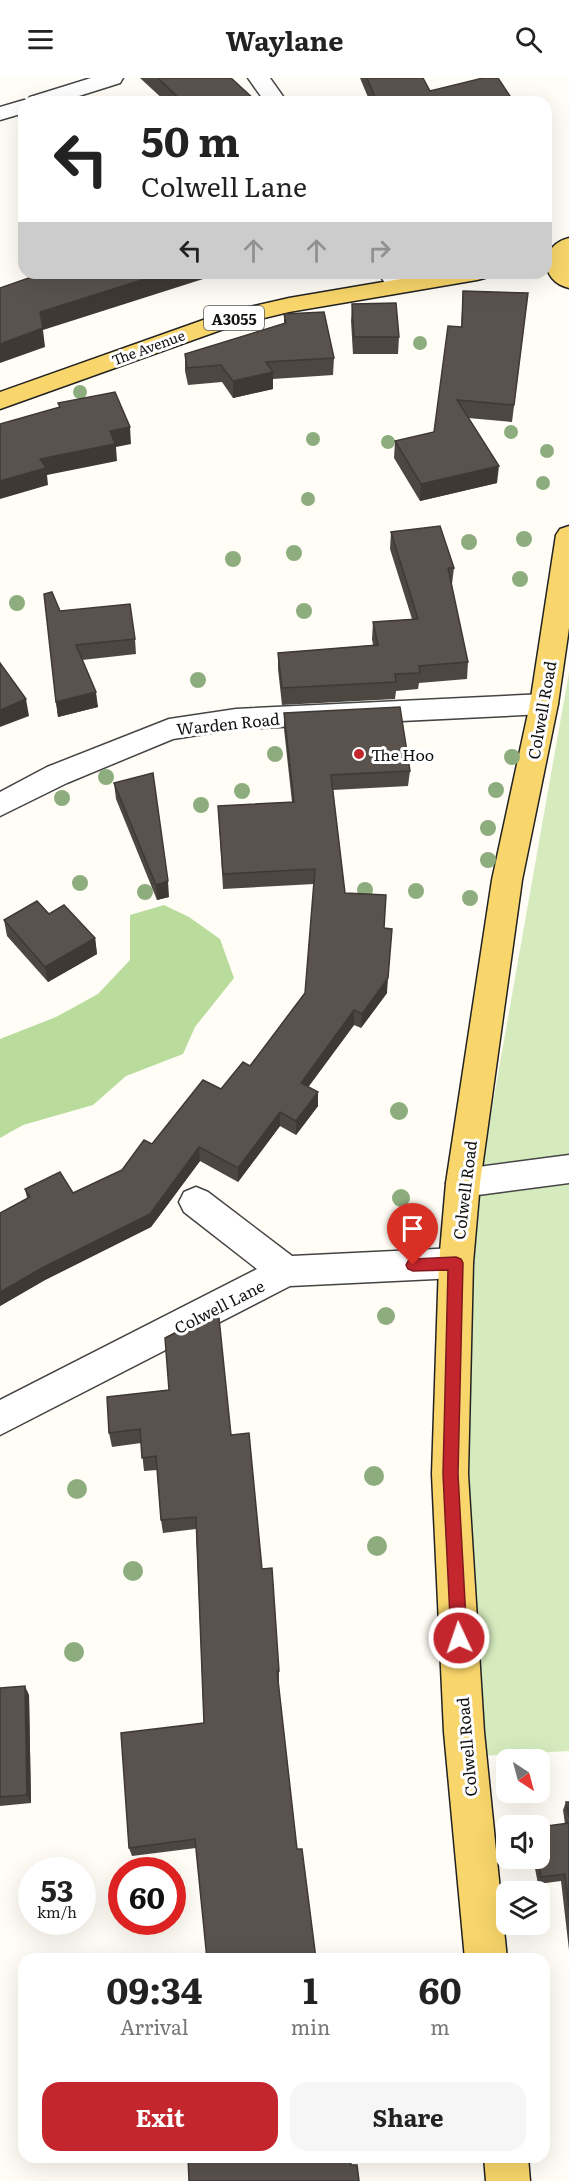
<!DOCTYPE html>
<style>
:root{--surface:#fff;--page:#f6f6f6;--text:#222;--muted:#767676;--accent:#c4262e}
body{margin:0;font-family:Literata,serif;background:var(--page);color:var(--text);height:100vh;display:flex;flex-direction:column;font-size:22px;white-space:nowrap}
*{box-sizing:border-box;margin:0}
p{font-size:20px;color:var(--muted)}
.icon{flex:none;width:33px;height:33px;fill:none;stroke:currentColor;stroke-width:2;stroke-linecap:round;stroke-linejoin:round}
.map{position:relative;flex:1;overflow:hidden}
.panel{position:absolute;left:18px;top:1875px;width:532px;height:210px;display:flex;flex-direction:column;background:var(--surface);border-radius:18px;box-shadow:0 6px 24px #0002}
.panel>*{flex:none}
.hud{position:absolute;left:18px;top:18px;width:534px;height:183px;border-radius:18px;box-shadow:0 6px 24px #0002;background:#fff;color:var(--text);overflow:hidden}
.needle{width:39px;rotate:144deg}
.controls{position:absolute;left:496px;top:1671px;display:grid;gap:12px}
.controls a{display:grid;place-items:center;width:54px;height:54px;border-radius:12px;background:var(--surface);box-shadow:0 6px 24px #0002;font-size:30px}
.speed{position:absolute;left:18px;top:1779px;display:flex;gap:12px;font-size:30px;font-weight:700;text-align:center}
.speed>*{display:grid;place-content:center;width:78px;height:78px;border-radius:50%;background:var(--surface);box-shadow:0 6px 24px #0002;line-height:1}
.speed small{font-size:15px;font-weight:400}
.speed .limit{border:9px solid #d22;background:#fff;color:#111}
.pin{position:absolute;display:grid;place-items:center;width:51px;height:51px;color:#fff;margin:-62px -26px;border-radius:50% 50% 50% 0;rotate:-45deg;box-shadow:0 0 6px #0007}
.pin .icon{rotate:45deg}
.me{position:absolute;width:66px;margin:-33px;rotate:357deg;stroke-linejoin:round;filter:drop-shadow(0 0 4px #0008)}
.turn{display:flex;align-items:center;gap:21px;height:126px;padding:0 24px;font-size:27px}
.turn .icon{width:78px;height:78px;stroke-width:2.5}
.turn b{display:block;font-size:42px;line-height:51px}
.lanes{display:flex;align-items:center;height:57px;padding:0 24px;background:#0003;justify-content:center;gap:30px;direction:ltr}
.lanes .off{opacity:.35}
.eta{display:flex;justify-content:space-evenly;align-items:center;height:102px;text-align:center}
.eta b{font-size:36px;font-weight:700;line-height:42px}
.button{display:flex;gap:12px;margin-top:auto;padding:12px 24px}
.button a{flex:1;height:69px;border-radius:18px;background:var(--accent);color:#fff;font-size:24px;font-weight:700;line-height:69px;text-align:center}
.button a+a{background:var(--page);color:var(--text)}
header{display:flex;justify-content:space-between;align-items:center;height:78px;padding:0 24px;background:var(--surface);font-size:27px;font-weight:700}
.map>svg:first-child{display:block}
.green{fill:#d5ebbd}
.forest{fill:#b9dc9c}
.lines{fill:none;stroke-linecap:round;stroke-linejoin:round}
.minor-casing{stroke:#444;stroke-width:3}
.major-casing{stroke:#222;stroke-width:3}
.minor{fill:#fff;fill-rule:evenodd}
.major{fill:#f9d66b;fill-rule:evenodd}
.tree{fill:#8dad7f}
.wall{fill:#4d4742}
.shaded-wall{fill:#3f3936}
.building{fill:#5a524d;stroke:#3f3936;stroke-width:1.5}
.route{fill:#c4262e;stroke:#7f191e;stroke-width:1.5}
.poi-dot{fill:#c4262e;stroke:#fff;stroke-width:2}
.labels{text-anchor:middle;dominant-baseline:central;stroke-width:6;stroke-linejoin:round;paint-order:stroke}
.far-street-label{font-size:14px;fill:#111;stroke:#fff}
.shield{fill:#fff;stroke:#585858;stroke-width:1.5}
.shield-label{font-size:15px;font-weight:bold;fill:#111}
.street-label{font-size:16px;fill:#111;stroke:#fff}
.poi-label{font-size:16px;fill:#111;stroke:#fff;text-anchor:start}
</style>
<header><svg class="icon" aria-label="menu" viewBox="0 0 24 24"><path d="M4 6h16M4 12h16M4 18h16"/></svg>Waylane<svg class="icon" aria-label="search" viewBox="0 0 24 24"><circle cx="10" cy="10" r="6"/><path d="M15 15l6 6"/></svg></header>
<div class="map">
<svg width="569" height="2103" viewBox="0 0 569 2103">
<rect width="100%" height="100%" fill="#fffdf5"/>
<!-- green -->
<path class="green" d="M569,594V1673L481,1678L461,1365L482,1087Z"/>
<!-- forest -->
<path class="forest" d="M164,827L189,839L220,861L234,900L195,949L183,976L126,998L93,1027L23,1047L0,1060V961L56,939L98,916L130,882V837Z"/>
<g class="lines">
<!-- minor casing -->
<g class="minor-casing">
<g id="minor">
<path d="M91,0H123L120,5L60,24H24V35L0,42V29L24,22L28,23L30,19Z"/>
<path d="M248,0H270L287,24H265Z"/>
<path d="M378,195H402L410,207L406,212L398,214L390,212Z"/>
<path d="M544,616L554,619L558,626L554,633L544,636L236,651L173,661L67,705L0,738V714L47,689L169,641L236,631Z"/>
<path d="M569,1077V1105L463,1119L451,1115L446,1105L451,1095L463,1091Z"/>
<path d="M196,1109L208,1114L292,1178L456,1170L468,1174L473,1185L468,1196L456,1200L290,1208L0,1357V1322L257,1191L184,1134L179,1124L184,1114Z"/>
</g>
</g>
<!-- major casing -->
<g class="major-casing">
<g id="major">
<path d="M569,160V210C539,203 539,167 569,160Z"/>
<path d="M436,195H489L485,200L477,202L289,234L235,247L0,331V314L220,236L289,220Z"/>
<path d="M569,448V550L558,626L522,802L480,1105L473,1185L468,1396L484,1654L507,1881H465L444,1654L432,1396L439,1185L446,1105L492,802L530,626L556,457L560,451Z"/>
<path d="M484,2079H528L530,2103H486Z"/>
</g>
</g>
<!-- minor -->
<use href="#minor" class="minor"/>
<!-- major -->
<use href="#major" class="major"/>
</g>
<!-- trees -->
<g class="tree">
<circle cx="420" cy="265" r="7"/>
<circle cx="80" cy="314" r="7"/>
<circle cx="511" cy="354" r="7"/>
<circle cx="313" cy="361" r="7"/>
<circle cx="388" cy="364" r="7"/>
<circle cx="547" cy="373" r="7"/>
<circle cx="543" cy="405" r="7"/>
<circle cx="308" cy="421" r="7"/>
<circle cx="524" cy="461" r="8"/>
<circle cx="469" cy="464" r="8"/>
<circle cx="294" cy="475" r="8"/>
<circle cx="233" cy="481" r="8"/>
<circle cx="520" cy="501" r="8"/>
<circle cx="17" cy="525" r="8"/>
<circle cx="304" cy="533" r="8"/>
<circle cx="198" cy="602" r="8"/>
<circle cx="275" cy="676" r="8"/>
<circle cx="512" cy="679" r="8"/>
<circle cx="106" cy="699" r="8"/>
<circle cx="496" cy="712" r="8"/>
<circle cx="242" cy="713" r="8"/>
<circle cx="62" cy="720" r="8"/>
<circle cx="201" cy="727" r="8"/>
<circle cx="488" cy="750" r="8"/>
<circle cx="488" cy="782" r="8"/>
<circle cx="80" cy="805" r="8"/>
<circle cx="365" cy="812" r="8"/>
<circle cx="416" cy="813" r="8"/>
<circle cx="145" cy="814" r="8"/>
<circle cx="470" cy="820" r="8"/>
<circle cx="399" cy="1033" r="9"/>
<circle cx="401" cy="1120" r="9"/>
<circle cx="386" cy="1238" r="9"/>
<circle cx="374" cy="1398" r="10"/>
<circle cx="77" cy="1411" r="10"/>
<circle cx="377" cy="1468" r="10"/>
<circle cx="133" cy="1493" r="10"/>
<circle cx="74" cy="1574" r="10"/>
</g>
<!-- wall -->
<g class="wall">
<path d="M140,0H231L255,24H166Z"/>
<path d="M360,0H423L430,13L514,24H370Z"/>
<path d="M463,213L528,215L512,344L468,340L497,405L420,423L394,380L395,363L434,354L461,249Z"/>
<path d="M352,226L399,259L398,276H353L351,243Z"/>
<path d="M284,236L334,280L333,297L273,301V311L233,320L222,304L188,307L185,293V276L284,245Z"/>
<path d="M391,454L454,490L452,506L451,507L468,584L467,601L419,605L418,611L396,613L395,621L282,627L278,591V575L373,567L372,561L373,544L412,541L390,471Z"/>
<path d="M60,533L135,561L136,576L82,582L98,629L58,639L56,624Z"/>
<path d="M284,635L410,693L408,708L333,712L345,815L384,850L387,915L361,950L354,947L308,1009L318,1028L296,1057L280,1048L238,1104L200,1083L151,1149L45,1202L0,1228V1135L27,1120L25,1111L73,1115L122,1092L152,1066L250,988L305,915L314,806L223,811L218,728L292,724L284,651Z"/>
<path d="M114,705L169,819L157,822L116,721Z"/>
<path d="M49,836L95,860L97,876L48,904L7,858L4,842Z"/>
<path d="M107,1319L231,1357L262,1491L279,1593V1604H278L297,1771L316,1881L196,1770L132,1778L129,1770L204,1645L196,1451L163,1455L161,1442L157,1392L144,1393L141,1365L112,1369L109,1355Z"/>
<path d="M0,1610L29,1617L31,1725L0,1728Z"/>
<path d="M566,1724H569V1872L561,1803L538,1806L533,1780H540L565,1746L563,1732Z"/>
</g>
<!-- shaded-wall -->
<g class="shaded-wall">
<path d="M164,195H222L43,252L45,269L0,285V266L40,234Z"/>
<path d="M273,294V311L233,320V303Z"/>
<path d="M130,349L131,366L116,369L117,383L47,397L48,407L0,421V403L40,381L110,353Z"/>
<path d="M499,388L497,405L420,423L421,406Z"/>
<path d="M96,614L98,629L58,639L56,624Z"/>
<path d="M26,621L29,638L0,649V632Z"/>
<path d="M168,803L169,819L157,822L156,807Z"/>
<path d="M95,860L97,876L48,904L45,889Z"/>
<path d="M388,900L387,915L361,950L362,936Z"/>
<path d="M354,932V947L301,1019V1005Z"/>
<path d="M318,1014V1028L296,1057V1043Z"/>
<path d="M280,1034V1048L238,1104V1090Z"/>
<path d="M199,1069L200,1083L151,1149L45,1202L0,1228V1214Z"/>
<path d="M25,1608L29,1617L31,1725L27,1717Z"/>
</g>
<!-- building -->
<g class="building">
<path d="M158,0H231L255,22L246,24H183Z"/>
<path d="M367,0H423L430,13L483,0H498L514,24H377Z"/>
<path d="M43,195H164L40,234L43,250L0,266V210Z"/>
<path d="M463,213L528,215L514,327L457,322L499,388L421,406L395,363L434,354L448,248L462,249Z"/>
<path d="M396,225L399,259H354L352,226Z"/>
<path d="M324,234L334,280L266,284L273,294L233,303L221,287L187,290L185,276L286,245L284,236Z"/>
<path d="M115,314L130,349L110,353L115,366L40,381L46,390L0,403V346L60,329L58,325Z"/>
<path d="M440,448L454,490H448L468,584L419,588L420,595L395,596L396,604L282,610L278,575L378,567L373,544L418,541L391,454Z"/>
<path d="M52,514L60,533L130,526L135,561L76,567L96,614L56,624L44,516Z"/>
<path d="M0,585L26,621L0,632Z"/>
<path d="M400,629L410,693L331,697L345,815L386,817L384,850L392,851L388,900L362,936L354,932L301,1005L318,1014L296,1043L280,1034L238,1090L199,1069L150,1136L42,1190L0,1214V1135L30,1119L25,1111L60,1094L73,1115L122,1092L144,1062L152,1066L203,1002L221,1011L243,984L250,988L305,915L315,791L223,796L218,728L294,724L284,635Z"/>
<path d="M153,695L168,803L156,807L114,705Z"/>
<path d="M37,823L49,836L64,827L95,860L45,889L4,842Z"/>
<path d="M219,1240L231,1357L249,1355L262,1491L272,1490L279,1593H277L297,1771H302L316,1881H207L195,1761L129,1770L121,1655L204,1645L196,1439L161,1442L156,1378L142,1380L140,1351L109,1355L107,1319L169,1312L165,1260L200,1242Z"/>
<path d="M25,1608L27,1717L0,1719V1610Z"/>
<path d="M566,1724H569V1739Z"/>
<path d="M569,1745V1830L565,1796L541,1799L538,1780H540V1749Z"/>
<path d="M188,2079H350L351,2087H357L359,2103H189Z"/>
</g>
<!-- route -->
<path class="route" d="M456,1179L461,1181L463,1185L458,1396L467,1560L465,1566L459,1568L453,1566L451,1560L443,1396L448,1192L413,1193L408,1191L406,1187L408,1183L413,1181Z"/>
<!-- markers -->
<circle class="poi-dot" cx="359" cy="676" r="6"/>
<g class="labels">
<!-- far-street labels -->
<g class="far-street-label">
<text transform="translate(148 269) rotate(-20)">The Avenue</text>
</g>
<!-- shield labels -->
<rect class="shield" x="204" y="228" width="60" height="24" rx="4.5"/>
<g class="shield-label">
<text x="234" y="240">A3055</text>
</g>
<!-- street labels -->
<g class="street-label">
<text transform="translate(541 632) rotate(-80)">Colwell Road</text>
<text transform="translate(228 645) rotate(-6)">Warden Road</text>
<text transform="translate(464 1112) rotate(-83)">Colwell Road</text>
<text transform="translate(219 1228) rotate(-27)">Colwell Lane</text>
<text transform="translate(466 1669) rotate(-95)">Colwell Road</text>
</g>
<!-- poi labels -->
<g class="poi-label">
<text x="371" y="676">The Hoo</text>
</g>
</g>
</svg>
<div class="controls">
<a><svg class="needle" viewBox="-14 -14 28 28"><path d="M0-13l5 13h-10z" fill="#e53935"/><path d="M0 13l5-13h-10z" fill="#767676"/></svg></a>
<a><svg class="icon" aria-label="sound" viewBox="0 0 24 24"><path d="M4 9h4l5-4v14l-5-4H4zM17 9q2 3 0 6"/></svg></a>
<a><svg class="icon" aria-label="layers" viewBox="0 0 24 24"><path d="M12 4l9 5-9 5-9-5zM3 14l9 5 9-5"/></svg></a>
</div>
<div class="speed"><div>53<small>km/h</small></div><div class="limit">60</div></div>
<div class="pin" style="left:413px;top:1187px;background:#d93025"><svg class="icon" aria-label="arrive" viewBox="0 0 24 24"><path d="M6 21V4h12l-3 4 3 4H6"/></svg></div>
<svg class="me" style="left:459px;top:1560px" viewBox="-20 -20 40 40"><circle r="17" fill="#c4262e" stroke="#fff" stroke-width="3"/><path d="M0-11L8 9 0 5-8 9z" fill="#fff"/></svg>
<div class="hud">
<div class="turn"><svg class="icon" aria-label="left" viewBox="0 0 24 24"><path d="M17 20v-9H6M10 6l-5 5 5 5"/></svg><div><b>50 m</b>Colwell Lane</div></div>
<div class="lanes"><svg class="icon" aria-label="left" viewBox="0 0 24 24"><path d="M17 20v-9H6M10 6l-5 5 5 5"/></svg><svg class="icon off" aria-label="ahead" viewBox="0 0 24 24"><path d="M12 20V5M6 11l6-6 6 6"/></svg><svg class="icon off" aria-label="ahead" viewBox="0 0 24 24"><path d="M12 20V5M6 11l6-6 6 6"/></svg><svg class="icon off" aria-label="right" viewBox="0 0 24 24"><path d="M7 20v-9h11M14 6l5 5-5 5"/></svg></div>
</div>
<section class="panel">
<div class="eta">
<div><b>09:34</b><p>Arrival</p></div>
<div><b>1</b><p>min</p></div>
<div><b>60</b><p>m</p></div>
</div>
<div class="button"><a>Exit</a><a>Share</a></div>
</section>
</div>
